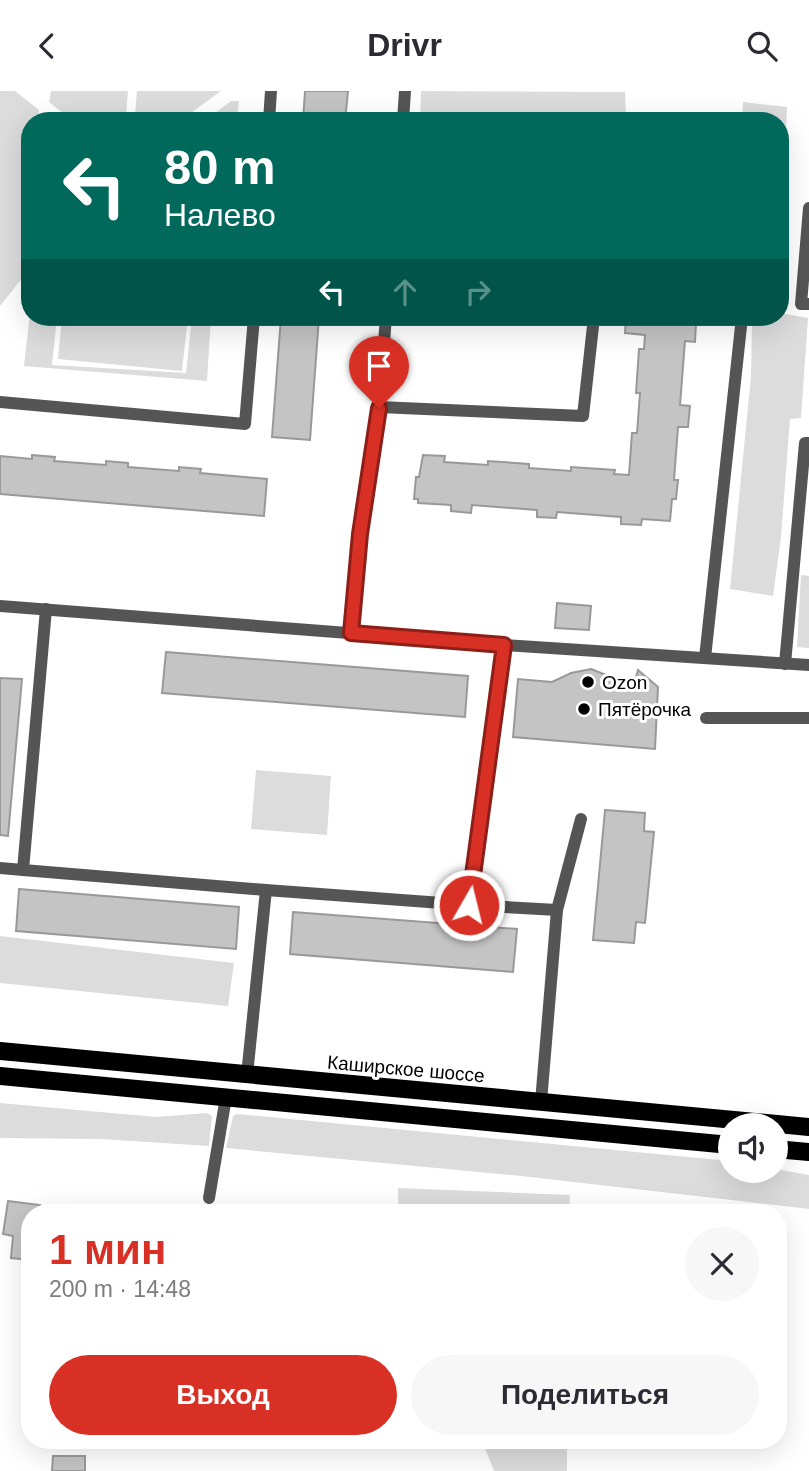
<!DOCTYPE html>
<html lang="ru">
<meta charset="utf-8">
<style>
:root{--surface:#fff;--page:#f7f7f7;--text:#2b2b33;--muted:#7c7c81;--accent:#d93025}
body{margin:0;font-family:Helvetica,sans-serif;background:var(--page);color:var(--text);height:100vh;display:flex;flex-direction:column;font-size:26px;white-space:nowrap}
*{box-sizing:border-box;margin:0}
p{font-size:23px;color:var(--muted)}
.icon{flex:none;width:38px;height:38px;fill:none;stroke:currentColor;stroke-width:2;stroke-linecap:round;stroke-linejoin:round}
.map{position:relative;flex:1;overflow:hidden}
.sheet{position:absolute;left:21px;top:1113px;width:766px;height:245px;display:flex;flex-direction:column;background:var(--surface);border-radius:28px;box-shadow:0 7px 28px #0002}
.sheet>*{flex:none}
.banner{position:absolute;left:21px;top:21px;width:768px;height:214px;border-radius:28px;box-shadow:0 7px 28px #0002;background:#00695c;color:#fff;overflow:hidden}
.tools{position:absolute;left:718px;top:1022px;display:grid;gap:14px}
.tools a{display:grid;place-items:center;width:70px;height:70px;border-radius:50%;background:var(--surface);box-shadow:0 7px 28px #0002;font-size:35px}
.pin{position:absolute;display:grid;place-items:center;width:60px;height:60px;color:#fff;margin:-72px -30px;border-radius:50% 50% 50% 0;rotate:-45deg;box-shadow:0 0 7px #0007}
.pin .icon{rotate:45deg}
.me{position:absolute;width:77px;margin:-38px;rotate:8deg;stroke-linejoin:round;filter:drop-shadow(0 0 5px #0008)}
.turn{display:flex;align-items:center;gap:24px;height:147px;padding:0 28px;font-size:32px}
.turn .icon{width:91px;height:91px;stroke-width:2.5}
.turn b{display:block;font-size:49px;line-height:60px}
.lanes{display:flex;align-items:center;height:66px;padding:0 28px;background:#0003;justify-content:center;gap:35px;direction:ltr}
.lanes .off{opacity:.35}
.round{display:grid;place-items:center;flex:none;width:74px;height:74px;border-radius:37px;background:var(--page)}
.overview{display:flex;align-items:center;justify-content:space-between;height:119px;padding:0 28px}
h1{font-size:42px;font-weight:700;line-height:52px;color:var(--accent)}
.button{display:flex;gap:14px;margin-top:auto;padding:14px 28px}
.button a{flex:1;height:80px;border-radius:42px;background:var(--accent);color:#fff;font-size:28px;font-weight:700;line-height:80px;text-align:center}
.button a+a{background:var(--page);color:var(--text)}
header{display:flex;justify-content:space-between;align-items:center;height:91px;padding:0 28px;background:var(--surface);font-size:32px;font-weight:700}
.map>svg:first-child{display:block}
.green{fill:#dcdcdc}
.building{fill:#c4c4c4;stroke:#999;stroke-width:2}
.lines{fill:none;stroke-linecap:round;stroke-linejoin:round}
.lane{stroke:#555;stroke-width:12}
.primary{stroke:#000;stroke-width:18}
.route-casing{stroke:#8d1f18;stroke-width:18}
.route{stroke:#d93025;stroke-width:12}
.poi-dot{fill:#000;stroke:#fff;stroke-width:2.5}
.labels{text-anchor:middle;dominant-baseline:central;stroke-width:6;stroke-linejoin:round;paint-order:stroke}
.poi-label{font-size:19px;fill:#000;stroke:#fff;text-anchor:start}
.street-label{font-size:19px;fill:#000;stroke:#fff}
</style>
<header><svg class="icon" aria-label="back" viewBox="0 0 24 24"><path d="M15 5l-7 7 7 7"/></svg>Drivr<svg class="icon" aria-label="search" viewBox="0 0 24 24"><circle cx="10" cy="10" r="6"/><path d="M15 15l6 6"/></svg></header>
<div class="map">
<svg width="809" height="1380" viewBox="0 0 809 1380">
<rect width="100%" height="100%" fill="#fff"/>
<!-- green -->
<g class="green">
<path d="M0,0H15L39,19L38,30H30V117L23,186L0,215Z"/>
<path d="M51,0H128L126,24H135L137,0H221L184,27L206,29L231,10H239L237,30H73L49,11Z"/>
<path d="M421,0L625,1L626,25L662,30H420Z"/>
<path d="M743,11L787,16L781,161L780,30H742Z"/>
<path d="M30,222V226H57L52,274L186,282L192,226H211L207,290L24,275Z"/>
<path d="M781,222L808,227L801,327L790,328L781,446L773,505L730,498L751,286L752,226H780Z"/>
<path d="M62,226H188L182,280L58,268Z"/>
<path d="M801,484L809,485V557L797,556Z"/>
<path d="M256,679L331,685L327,744L251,738Z"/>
<path d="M0,845L234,872L228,915L0,892Z"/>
<path d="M0,1012L156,1026L207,1022L212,1025L209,1055L101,1048L0,1047Z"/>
<path d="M237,1023L730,1070V1080L775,1078L809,1084V1118L521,1085L226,1057L233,1025Z"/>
<path d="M398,1097L570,1104L569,1122H398Z"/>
<path d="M466,1349H567V1380H494L485,1357Z"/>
</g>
<!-- building -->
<g class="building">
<path d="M305,0H348L345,30H303Z"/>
<path d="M281,226H319L310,349L272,346Z"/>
<path d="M626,226H690V231L696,232L695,251L685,250L680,314L690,315L688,336H678L674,389H678L676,408H672L670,430L642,428L641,434L621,433V426L557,421L556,427L537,426V419L472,414L471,422L451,420V414L418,412V408H414L416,386H419L423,364L445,365L444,371L488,374V370L529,373V377L571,380V376L615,379L614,383L629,384L632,342H637L640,302H636L639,258H644L645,244L625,242Z"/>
<path d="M32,364L55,366L54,370L106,374V370L128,372V376L179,380V376L201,378L200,382L267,388L264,425L0,403V365L32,368Z"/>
<path d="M557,512L591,515L589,539L555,537Z"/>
<path d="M166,561L468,585L465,626L162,602Z"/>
<path d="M591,578L611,586L614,598H633L638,579L658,596L655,658L513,646L518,588L552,591L571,582Z"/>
<path d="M0,587L22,588L8,745L0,744Z"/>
<path d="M605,719L645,722L644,740L654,741L645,832L636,831L634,852L593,849Z"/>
<path d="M19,798L239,816L236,858L16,840Z"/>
<path d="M293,821L517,838L513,881L290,863Z"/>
<path d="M8,1110L40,1114L39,1122H30V1169L11,1167L13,1145L3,1143Z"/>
<path d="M301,1116L333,1122H300Z"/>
<path d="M53,1365H85V1380H52Z"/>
</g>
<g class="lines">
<!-- lane -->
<g class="lane">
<path d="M269,30L271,0"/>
<path d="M403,30L405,0"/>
<path d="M809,117L801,213H809"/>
<path d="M0,311L245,333L254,226"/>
<path d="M379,316L583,325L594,226"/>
<path d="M0,515L504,554L809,574"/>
<path d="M46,518L23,779L266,799L247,984"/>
<path d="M351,542L360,443L378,328L386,226"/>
<path d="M504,554L469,814L557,819"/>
<path d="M705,567L742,226"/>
<path d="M785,573L805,352H809"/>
<path d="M706,627H809"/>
<path d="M0,777L23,779"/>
<path d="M266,799L469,814"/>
<path d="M541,1011L557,819L581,728"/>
<path d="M209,1107L226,1006"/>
</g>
<!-- primary -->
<g class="primary">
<path d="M0,960L809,1036"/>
<path d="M0,985L730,1054"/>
<path d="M775,1058L809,1061"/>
</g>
</g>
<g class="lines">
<!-- route casing -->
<g class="route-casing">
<path id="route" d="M379,317L360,443L351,542L504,554L469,814"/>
</g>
<!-- route -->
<use href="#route" class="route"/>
</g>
<!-- markers -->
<g class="poi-dot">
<circle cx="588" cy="591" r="7"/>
<circle cx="584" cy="618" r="7"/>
</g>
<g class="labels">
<!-- poi labels -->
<g class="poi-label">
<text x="602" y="591">Ozon</text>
<text x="598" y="618">Пятёрочка</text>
</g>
<!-- street labels -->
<g class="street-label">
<text transform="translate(406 978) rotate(5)">Каширское шоссе</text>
</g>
</g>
</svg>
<div class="tools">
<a><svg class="icon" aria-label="sound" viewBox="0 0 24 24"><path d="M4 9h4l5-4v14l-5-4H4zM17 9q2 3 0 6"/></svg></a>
</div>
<div class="pin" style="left:379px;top:317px;background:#d93025"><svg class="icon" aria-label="arrive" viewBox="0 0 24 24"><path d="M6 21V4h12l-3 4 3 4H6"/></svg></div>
<svg class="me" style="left:469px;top:814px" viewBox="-20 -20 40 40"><circle r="17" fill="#d93025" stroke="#fff" stroke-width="3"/><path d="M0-11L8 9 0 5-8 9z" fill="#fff"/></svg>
<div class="banner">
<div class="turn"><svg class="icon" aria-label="left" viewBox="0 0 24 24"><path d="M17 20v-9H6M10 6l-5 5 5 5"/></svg><div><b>80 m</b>Налево</div></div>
<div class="lanes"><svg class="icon" aria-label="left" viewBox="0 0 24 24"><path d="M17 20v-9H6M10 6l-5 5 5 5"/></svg><svg class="icon off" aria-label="ahead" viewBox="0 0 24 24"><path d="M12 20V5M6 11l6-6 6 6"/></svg><svg class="icon off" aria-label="right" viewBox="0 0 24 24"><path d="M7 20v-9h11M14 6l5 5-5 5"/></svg></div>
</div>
<section class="sheet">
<div class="overview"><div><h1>1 мин</h1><p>200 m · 14:48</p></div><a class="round"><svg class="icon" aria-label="close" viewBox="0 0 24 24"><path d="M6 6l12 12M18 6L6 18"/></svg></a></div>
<div class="button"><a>Выход</a><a>Поделиться</a></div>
</section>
</div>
